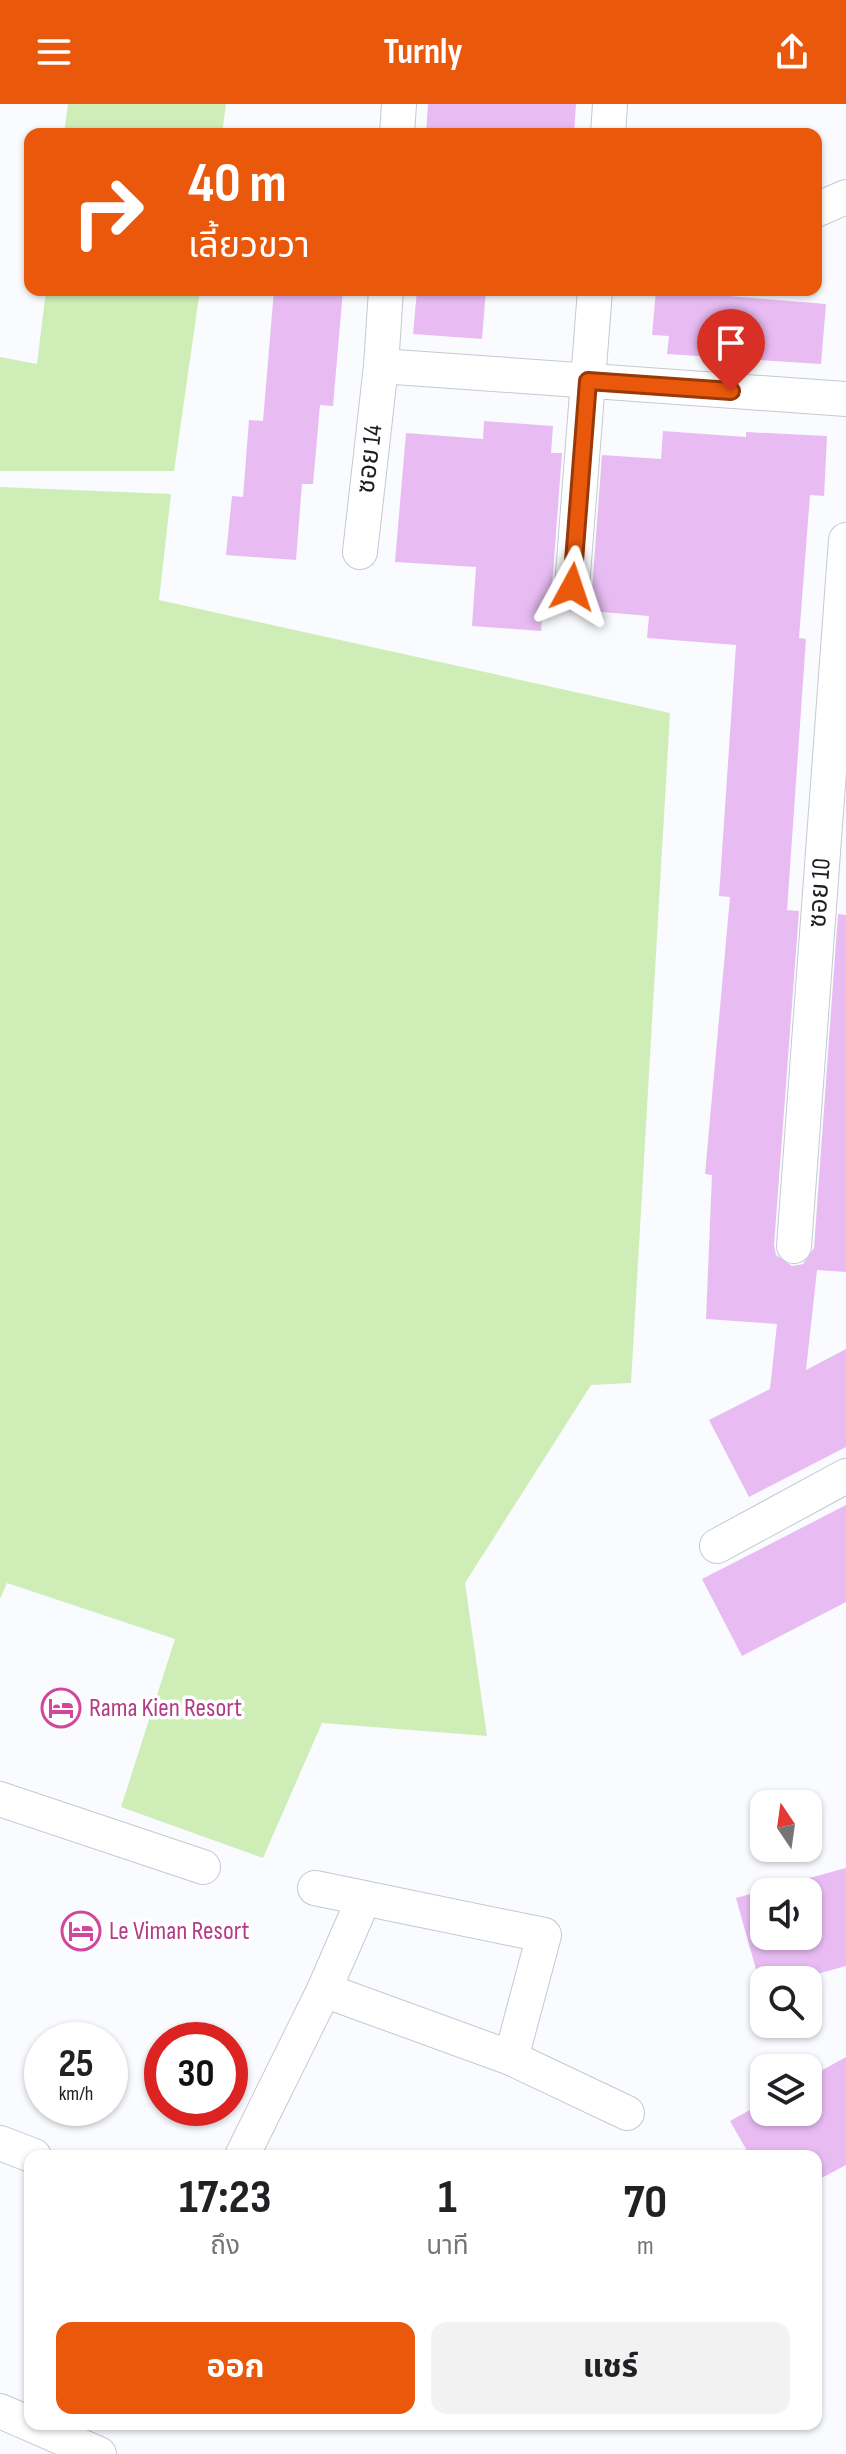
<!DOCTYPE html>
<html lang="th">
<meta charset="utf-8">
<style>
:root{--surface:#fff;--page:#f2f2f2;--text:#202124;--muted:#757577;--accent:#ea580c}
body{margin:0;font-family:"Sofia Sans Condensed","Noto Sans Thai",sans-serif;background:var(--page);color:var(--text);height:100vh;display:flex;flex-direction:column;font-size:30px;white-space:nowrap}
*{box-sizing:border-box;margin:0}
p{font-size:26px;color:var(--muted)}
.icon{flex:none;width:44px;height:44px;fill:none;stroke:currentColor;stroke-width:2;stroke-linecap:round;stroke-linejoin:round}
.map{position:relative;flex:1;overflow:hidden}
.sheet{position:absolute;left:24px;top:2046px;width:798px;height:280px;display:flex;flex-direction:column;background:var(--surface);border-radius:16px;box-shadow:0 2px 6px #0004}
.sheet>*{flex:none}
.hud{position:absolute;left:24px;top:24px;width:798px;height:168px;border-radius:16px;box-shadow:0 2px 6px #0004;background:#ea580c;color:#fff;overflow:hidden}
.needle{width:52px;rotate:347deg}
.fabs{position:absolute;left:750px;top:1686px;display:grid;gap:16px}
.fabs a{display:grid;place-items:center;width:72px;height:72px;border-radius:16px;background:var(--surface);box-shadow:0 2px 6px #0004;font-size:40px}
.speed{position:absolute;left:24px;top:1918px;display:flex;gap:16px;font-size:40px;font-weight:700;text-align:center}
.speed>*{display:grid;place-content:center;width:104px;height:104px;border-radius:50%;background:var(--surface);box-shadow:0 2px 6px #0004;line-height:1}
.speed small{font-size:20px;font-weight:400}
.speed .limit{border:12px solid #d22;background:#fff;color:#111}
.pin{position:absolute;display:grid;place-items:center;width:68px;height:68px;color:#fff;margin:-82px -34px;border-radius:50% 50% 50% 0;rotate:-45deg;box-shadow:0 0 8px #0007}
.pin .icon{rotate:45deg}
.me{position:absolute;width:88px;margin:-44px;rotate:5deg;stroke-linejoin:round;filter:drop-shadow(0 0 6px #0008)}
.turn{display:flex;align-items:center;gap:28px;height:168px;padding:0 32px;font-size:36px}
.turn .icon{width:104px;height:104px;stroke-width:2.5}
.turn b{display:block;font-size:56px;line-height:68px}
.eta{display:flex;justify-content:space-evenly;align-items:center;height:136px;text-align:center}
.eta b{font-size:48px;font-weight:700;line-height:56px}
.button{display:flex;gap:16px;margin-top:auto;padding:16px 32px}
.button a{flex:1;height:92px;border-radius:16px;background:var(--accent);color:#fff;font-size:32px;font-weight:700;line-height:92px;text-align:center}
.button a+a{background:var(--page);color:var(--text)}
header{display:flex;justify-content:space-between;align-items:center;height:104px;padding:0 32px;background:var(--accent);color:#fff;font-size:36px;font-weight:700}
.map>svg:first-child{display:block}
.green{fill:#cfeeb7}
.building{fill:#e8bcf3;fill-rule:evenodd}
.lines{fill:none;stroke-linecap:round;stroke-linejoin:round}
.street-casing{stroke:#c4c9d2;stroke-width:36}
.street{stroke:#fff;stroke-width:34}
.route-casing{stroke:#983908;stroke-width:20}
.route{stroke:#ea580c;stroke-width:14}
.labels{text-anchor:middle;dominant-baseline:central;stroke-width:7;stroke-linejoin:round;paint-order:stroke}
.street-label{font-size:26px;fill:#1c1e21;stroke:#fff}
.hotel-label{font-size:26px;fill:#b23c85;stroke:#fff;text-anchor:start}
</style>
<header><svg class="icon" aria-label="menu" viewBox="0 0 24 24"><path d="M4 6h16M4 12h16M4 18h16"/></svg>Turnly<svg class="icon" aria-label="share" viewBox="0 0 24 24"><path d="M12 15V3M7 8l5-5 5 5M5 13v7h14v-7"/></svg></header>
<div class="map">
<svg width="846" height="2350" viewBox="0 0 846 2350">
<rect width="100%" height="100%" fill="#f9fbfe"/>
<!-- green -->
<g class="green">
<path d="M68,0H226L222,30H64Z"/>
<path d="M46,186H200L174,367H0V253L37,260Z"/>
<path d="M0,383L171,390L159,496L670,609L631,1279L591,1281L465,1479L487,1632L322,1619L263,1754L121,1703L175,1535L7,1479L0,1495Z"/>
</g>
<!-- building -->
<g class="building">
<path d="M428,0H576L574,30H426Z"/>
<path d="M274,186H343L333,302L320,301L313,380H302L296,456L226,451L232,392L243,393L249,316L263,317Z"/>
<path d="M417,186H486L482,235L413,230Z"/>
<path d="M656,186L826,200L821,260L667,250L669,232L652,231Z"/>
<path d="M484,317L553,322L551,349H562L552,482L560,499L571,503L588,495L592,485L602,351L661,355L663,327L746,333V328L827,332L824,392L810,391L799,534L806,535L787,806L799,807L774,1141L776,1151L792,1162L803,1160L814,1144L838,810L846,811V1168L817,1166L806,1266L846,1245V1343L749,1393L709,1316L770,1285L777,1220L706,1215L712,1071L705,1070L730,793L719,792L736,541L647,534L649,512L543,503L541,527L472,522L476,463L395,458L406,329L483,335Z"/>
<path d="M846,1401V1498L742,1552L702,1475Z"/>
<path d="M846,1764V1862L795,1876H759L736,1794ZM764,1788H808V1832H764Z"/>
<path d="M846,1953V2061L816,2077V2052H750L730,2017L764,1998V2008H808V1974Z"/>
</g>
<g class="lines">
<!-- street casing -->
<g class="street-casing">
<g id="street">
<path d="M397,30L399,0"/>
<path d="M608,30L610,0"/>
<path d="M816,106L846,93"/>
<path d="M381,262L846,295"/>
<path d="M360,448L381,262L386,186"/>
<path d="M572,483L595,186"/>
<path d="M794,1142L846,436"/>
<path d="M717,1442L846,1372"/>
<path d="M0,1695L203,1763"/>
<path d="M315,1784L544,1831L511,1954"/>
<path d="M324,1886L511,1954L627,2009"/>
<path d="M0,2039L34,2052"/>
<path d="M242,2052L324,1886L364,1794"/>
<path d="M0,2307L99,2350"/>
</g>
</g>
<!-- street -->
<use href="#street" class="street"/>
</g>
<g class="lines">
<!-- route casing -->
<g class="route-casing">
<path id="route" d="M572,483L588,277L731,287"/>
</g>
<!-- route -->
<use href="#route" class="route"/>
</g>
<!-- icons -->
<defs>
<g id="hotel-ring" transform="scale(2)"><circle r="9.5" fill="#fff" stroke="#d1479c" stroke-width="1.5"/><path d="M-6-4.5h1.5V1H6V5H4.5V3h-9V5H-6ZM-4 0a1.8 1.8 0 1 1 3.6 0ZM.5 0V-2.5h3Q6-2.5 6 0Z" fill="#d1479c"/></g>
</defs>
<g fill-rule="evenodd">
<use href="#hotel-ring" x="61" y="1604"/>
<use href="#hotel-ring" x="81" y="1827"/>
</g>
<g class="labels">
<!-- street labels -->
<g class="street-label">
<text transform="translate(370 355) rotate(-83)">ซอย 14</text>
<text transform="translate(820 789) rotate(-86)">ซอย 10</text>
</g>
<!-- hotel labels -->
<g class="hotel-label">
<text x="89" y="1604">Rama Kien Resort</text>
<text x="109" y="1827">Le Viman Resort</text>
</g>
</g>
</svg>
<div class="fabs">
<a><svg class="needle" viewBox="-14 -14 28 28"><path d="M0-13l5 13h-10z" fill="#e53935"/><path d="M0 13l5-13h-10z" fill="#757577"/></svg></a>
<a><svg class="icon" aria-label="sound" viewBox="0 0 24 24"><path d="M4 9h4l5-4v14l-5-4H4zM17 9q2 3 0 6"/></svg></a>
<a><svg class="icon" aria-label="search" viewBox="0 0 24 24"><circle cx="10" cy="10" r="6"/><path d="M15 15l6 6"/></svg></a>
<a><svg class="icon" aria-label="layers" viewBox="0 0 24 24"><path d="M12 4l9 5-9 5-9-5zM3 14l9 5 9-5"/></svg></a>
</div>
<div class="speed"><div>25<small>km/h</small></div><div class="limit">30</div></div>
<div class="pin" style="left:731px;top:287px;background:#d93025"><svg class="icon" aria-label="arrive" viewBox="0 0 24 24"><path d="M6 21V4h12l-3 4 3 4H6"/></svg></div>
<svg class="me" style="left:572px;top:483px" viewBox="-20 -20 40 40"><path d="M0-17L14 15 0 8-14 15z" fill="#ea580c" stroke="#fff" stroke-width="4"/></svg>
<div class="hud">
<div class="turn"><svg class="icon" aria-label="right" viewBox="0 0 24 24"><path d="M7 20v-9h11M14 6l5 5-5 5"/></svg><div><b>40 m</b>เลี้ยวขวา</div></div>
</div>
<section class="sheet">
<div class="eta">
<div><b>17:23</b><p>ถึง</p></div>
<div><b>1</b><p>นาที</p></div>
<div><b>70</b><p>m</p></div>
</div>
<div class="button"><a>ออก</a><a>แชร์</a></div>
</section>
</div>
